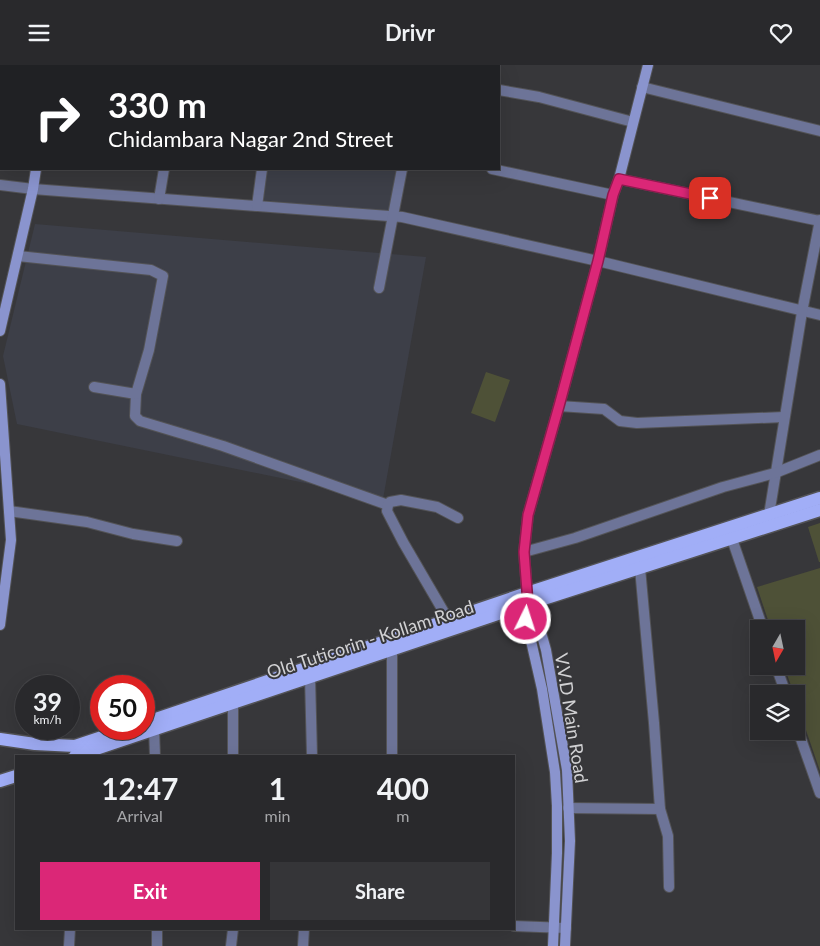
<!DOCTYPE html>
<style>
:root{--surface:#29292c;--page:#353538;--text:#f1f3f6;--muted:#a5a6a9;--line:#454548;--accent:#db2777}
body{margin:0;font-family:Lato,sans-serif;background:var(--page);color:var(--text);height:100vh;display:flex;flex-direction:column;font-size:19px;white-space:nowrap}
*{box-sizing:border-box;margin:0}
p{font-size:16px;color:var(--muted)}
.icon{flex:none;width:28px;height:28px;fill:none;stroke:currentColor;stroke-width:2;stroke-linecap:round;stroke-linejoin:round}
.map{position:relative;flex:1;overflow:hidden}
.details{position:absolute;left:15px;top:690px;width:500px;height:175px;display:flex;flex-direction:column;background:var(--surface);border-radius:0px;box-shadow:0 5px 20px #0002,0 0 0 1px var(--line)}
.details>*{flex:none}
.banner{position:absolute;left:0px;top:0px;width:500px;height:105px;box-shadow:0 5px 20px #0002,0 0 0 1px var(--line);background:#202124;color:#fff;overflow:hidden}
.needle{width:32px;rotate:189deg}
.tools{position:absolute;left:750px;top:555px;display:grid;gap:10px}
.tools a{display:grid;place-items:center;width:55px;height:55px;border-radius:0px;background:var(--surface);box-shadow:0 5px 20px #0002,0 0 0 1px var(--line);font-size:25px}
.speed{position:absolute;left:15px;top:610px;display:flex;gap:10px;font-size:25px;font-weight:700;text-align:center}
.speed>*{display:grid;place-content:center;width:65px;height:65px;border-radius:50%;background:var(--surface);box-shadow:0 5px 20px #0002,0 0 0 1px var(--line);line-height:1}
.speed small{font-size:12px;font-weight:400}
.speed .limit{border:8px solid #d22;background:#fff;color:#111}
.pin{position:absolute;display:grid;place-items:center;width:42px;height:42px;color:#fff;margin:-21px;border-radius:10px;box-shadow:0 2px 8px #0006}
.me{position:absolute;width:55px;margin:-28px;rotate:4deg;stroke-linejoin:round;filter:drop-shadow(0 0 4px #0008)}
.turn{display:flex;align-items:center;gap:18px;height:105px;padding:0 25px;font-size:22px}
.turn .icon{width:65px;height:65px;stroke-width:2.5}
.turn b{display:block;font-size:35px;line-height:42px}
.eta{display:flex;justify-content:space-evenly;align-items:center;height:85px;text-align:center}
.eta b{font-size:30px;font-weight:700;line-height:35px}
.cta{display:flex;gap:10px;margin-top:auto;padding:10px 25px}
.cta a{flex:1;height:58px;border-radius:0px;background:var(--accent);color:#fff;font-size:20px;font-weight:700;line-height:58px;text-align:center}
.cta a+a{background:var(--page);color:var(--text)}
header{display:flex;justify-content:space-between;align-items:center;height:65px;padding:0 25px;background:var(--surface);font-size:22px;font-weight:700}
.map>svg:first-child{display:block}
.built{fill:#3d3f48}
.green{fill:#4e5137}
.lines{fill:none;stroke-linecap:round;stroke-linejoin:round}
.street-casing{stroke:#535356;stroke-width:12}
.secondary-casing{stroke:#535356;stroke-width:12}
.primary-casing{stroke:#535356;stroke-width:15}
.street{stroke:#6d7498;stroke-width:10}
.secondary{stroke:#8a94ce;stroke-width:10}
.primary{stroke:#a1aef7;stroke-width:12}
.route-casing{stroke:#8e194d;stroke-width:12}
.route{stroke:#db2777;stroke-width:9}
.labels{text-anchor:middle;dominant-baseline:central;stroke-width:4;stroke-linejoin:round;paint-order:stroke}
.street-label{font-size:18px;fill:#d1d1d3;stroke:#37373a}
</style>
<header><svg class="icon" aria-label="menu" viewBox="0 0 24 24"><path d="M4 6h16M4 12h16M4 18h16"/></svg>Drivr<svg class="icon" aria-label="heart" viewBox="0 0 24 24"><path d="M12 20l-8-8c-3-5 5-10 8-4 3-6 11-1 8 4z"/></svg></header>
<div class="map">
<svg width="820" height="881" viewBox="0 0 820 881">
<rect width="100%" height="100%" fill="#37373a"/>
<!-- built -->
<g class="built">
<path d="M266,104H396L391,149L263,135Z"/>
<path d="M35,159L426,192L383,434L17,359L3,291Z"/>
</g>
<!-- green -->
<g class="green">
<path d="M486,307L510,315L495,357L471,348Z"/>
<path d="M820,458V497H819L808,462Z"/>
<path d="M820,503V706L796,636V629H794L784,601H796V564H771L757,522Z"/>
</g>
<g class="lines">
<!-- street casing -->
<g class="street-casing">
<g id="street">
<path d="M281,0L296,1"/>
<path d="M179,1V0"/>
<path d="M426,1V0"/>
<path d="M642,22L820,66"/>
<path d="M499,25L539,32L633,57"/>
<path d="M0,47H1"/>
<path d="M492,104L613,130"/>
<path d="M619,114L820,156"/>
<path d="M0,120L33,124L402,152L598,196L820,250"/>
<path d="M159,134L164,104"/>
<path d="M257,141L262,104"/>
<path d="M18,191L151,205L163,211L149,285L136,329L135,351L140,356L223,381L388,440"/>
<path d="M379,223L402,104"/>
<path d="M94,322L136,329"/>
<path d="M559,341L604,344L620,356L637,358L784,352"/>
<path d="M9,446L87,457L133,469L177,476"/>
<path d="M768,456L802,247L820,155"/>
<path d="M732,474L763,564"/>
<path d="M524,487L575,473L723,422L775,408L820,390"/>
<path d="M640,503L654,658L660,744"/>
<path d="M452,561L403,477L387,446L388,440L390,437L401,435L437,442L458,453"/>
<path d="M392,585V691"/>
<path d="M776,601L786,629"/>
<path d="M310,612L312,691"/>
<path d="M233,638V691"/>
<path d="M796,660L820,728"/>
<path d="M154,664L155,691"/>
<path d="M568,743L660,744L668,771L669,822"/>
<path d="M514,861L566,863"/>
<path d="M69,881L70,864"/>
<path d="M157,881V864"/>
<path d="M231,881L233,864"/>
<path d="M303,881L304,864"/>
</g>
</g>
<!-- secondary casing -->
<g class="secondary-casing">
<g id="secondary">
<path d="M48,1V0"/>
<path d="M0,266L33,124L36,104"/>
<path d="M0,319L11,475L0,560"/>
<path d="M528,539L537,553L546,585L567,705L570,776L565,881"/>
<path d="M553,881L557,788V741L555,707L542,624L526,554L528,539L524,487L528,450L559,341L598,196L613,130L619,114L648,0"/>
</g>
</g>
<!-- primary casing -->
<g class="primary-casing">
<g id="primary">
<path d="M144,658L527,528L820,433"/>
<path d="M0,674L35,679L75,681L126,664"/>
<path d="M75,691L528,539L820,445"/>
<path d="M0,716L16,711"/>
</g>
</g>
<!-- street -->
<use href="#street" class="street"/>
<!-- secondary -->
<use href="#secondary" class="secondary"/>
<!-- primary -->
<use href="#primary" class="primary"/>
</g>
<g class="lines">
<!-- route casing -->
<g class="route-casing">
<path id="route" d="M526,554L528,539L524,487L528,450L559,341L598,196L613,130L619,114L710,133"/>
</g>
<!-- route -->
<use href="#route" class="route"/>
</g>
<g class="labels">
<!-- street labels -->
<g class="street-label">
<text transform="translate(370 574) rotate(-18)">Old Tuticorin - Kollam Road</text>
<text transform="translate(572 653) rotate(81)">V.V.D Main Road</text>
</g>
</g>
</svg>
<div class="tools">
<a><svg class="needle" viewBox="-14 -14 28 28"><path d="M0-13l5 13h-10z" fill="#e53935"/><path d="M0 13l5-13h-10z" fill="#a5a6a9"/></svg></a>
<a><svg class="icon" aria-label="layers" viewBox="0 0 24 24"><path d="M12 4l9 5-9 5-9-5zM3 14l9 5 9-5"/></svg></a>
</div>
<div class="speed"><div>39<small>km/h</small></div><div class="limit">50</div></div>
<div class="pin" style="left:710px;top:133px;background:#d93025"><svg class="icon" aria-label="arrive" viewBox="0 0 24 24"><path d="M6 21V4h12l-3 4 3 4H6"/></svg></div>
<svg class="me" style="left:526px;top:554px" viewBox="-20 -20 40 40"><circle r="17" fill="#db2777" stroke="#fff" stroke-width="3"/><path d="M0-11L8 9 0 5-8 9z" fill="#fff"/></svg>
<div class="banner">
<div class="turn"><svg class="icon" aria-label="right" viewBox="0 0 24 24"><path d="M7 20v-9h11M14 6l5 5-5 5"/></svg><div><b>330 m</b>Chidambara Nagar 2nd Street</div></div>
</div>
<section class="details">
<div class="eta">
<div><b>12:47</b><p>Arrival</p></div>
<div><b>1</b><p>min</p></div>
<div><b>400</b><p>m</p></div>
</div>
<div class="cta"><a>Exit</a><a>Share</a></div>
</section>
</div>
